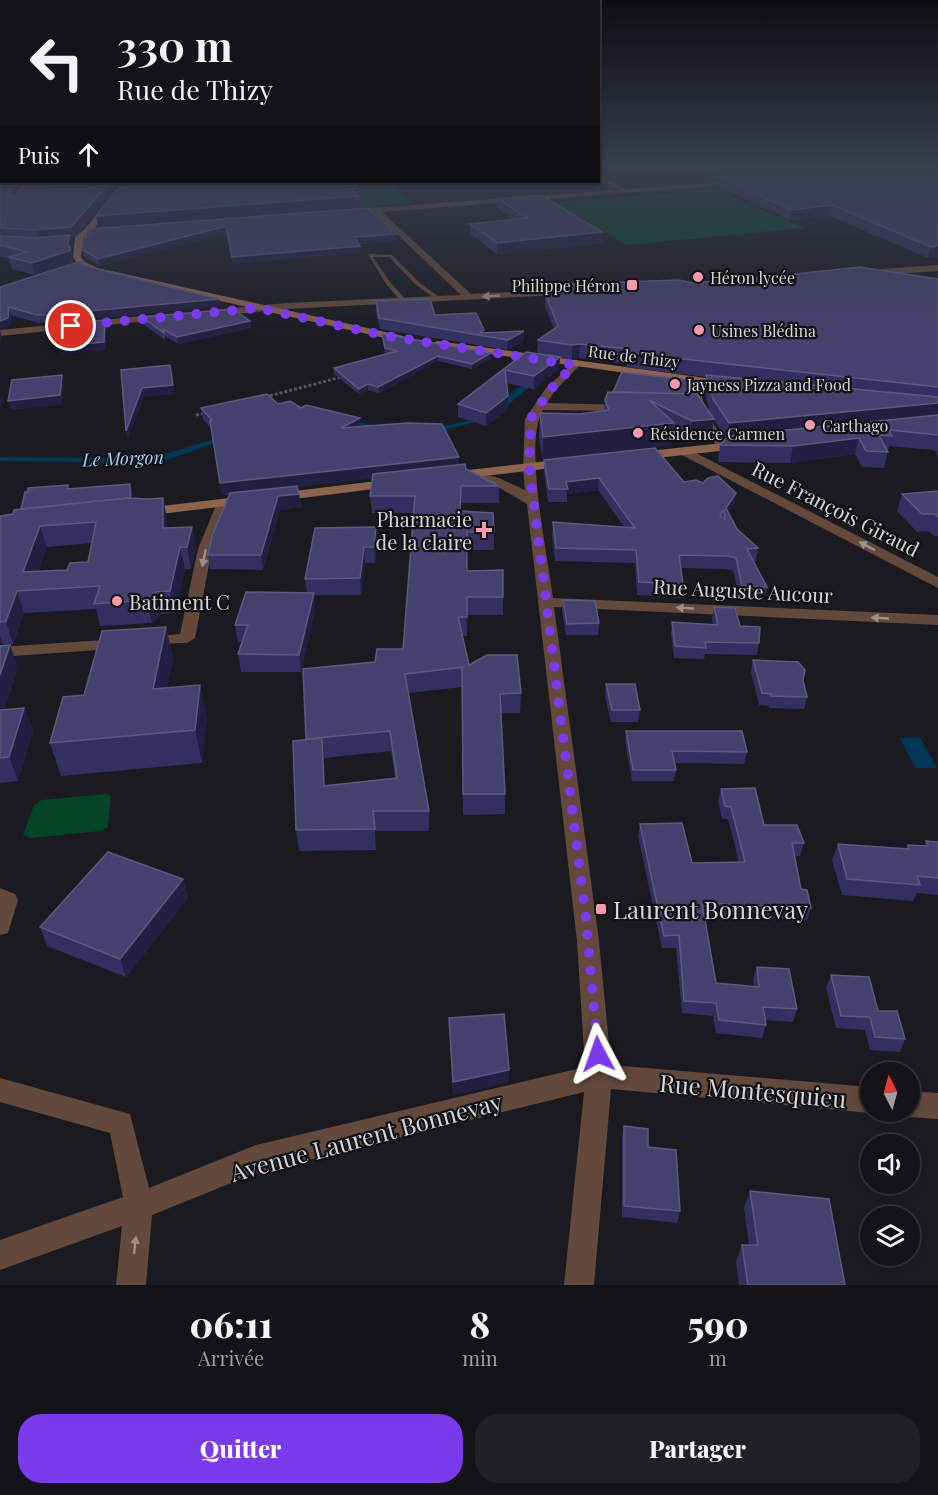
<!DOCTYPE html>
<html lang="fr">
<meta charset="utf-8">
<style>
:root{--surface:#141418;--page:#212125;--text:#f1f3f6;--muted:#9d9ea2;--line:#333337;--accent:#7c3aed}
body{margin:0;font-family:"Playfair Display",serif;background:var(--page);color:var(--text);height:100vh;display:flex;flex-direction:column;font-size:22px;white-space:nowrap}
*{box-sizing:border-box;margin:0}
p{font-size:20px;color:var(--muted)}
.icon{flex:none;width:33px;height:33px;fill:none;stroke:currentColor;stroke-width:2;stroke-linecap:round;stroke-linejoin:round}
.map{position:relative;height:1285px;overflow:hidden}
.panel{display:flex;flex-direction:column;background:var(--surface);flex:1}
.panel>*{flex:none}
.banner{position:absolute;left:0px;top:0px;width:600px;height:183px;box-shadow:0 3px 9px #0003,0 0 0 2px var(--line);background:#141418;color:var(--text);overflow:hidden}
.needle{width:39px;rotate:354deg}
.buttons{position:absolute;left:860px;top:1062px;display:grid;gap:12px}
.buttons a{display:grid;place-items:center;width:60px;height:60px;border-radius:50%;background:var(--surface);box-shadow:0 3px 9px #0003,0 0 0 2px var(--line);font-size:30px}
.pin{position:absolute;display:grid;place-items:center;width:51px;height:51px;color:#fff;margin:-26px;border:3px solid #fff;border-radius:50%;box-shadow:0 2px 6px #0007}
.me{position:absolute;width:66px;margin:-33px;rotate:356deg;stroke-linejoin:round;filter:drop-shadow(0 0 4px #0008)}
.turn{display:flex;align-items:center;gap:21px;height:126px;padding:0 18px;font-size:27px}
.turn .icon{width:78px;height:78px;stroke-width:2.5}
.turn b{display:block;font-size:42px;line-height:51px}
.then{display:flex;align-items:center;height:57px;padding:0 18px;background:#0003;gap:12px;font-size:22px}
.eta{display:flex;justify-content:space-evenly;align-items:center;height:102px;text-align:center}
.eta b{font-size:36px;font-weight:800;line-height:42px}
.action{display:flex;gap:12px;margin-top:auto;padding:12px 18px}
.action a{flex:1;height:69px;border-radius:24px;background:var(--accent);color:#fff;font-size:24px;font-weight:800;line-height:69px;text-align:center}
.action a+a{background:var(--page);color:var(--text)}
.map>svg:first-child{display:block}
.green{fill:#044528}
.water{fill:#023756}
.lines{fill:none;stroke-linecap:round;stroke-linejoin:round}
.path{stroke:#55555b;stroke-width:3;stroke-dasharray:3 2;stroke-linecap:butt}
.service{fill:#63493b;fill-rule:evenodd}
.minor{fill:#63493b;fill-rule:evenodd}
.tertiary{fill:#63493b;fill-rule:evenodd}
.secondary{fill:#8c634c;fill-rule:evenodd}
.wall{fill:#333061;fill-rule:evenodd}
.shaded-wall{fill:#221f42}
.building{fill:#45416e;stroke:#5c597f;stroke-width:1.5;fill-rule:evenodd}
.oneway{fill:#9c908a}
.route{stroke:#7c3aed;stroke-width:10;stroke-dasharray:0 18}
.poi-dot{fill:#f39aab;stroke:#111116;stroke-width:2}
.labels{text-anchor:middle;dominant-baseline:central;stroke-width:4.5;stroke-linejoin:round;paint-order:stroke}
.far-poi-label{font-size:16px;fill:#d6d6da;stroke:#111116;text-anchor:start}
.far-street-label{font-size:16px;fill:#d6d6da;stroke:#111116}
.far-water-label{font-size:18px;font-style:italic;fill:#a2d4f9;stroke:#111116}
.street-label{font-size:20px;fill:#d6d6da;stroke:#111116}
.poi-label{font-size:20px;fill:#d6d6da;stroke:#111116;text-anchor:end}
.near-poi-label{font-size:24px;fill:#d6d6da;stroke:#111116;text-anchor:start}
.near-street-label{font-size:24px;fill:#d6d6da;stroke:#111116}
</style>
<div class="map">
<svg width="938" height="1285" viewBox="0 0 938 1285">
<rect width="100%" height="100%" fill="#1a1a20"/>
<!-- green -->
<g class="green">
<path d="M203,182H387L412,203L225,218Z"/>
<path d="M717,190L805,228L626,245L554,202Z"/>
<path d="M107,794L111,796L108,827L101,831L30,838L23,835L34,805L42,800Z"/>
</g>
<!-- water -->
<g class="water">
<path d="M534,375L533,384L503,409L483,420L445,430L218,442L170,459L143,463L0,461V457L137,458L162,455L220,437L332,416L380,426L427,428L446,426L470,420L498,404Z"/>
<path d="M920,737L937,768H915L900,738Z"/>
</g>
<g class="lines">
<!-- path -->
<g class="path">
<path d="M265,397L342,377"/>
<path d="M196,415L206,413"/>
</g>
<!-- service -->
<g class="service">
<path d="M598,176L627,190L628,191L625,192L598,179Z"/>
<path d="M368,254L392,255L420,283L442,299L437,300L416,285L389,257H373L390,282L407,301L402,302L386,284Z"/>
</g>
<!-- minor -->
<g class="minor">
<path d="M575,362L580,365L554,392L547,403L625,405L631,408L625,411L543,410C523,441 548,557 553,598L938,615V625L554,607L599,941L611,1065L870,1087V1112H873L870,1113L611,1089L594,1285H564L584,1092L256,1173L152,1215L146,1285H116L122,1226L0,1270V1240L123,1197L110,1133L0,1102V1078L130,1114L149,1188L256,1145L585,1067L577,941L527,504L498,487L463,477L462,474L468,470L499,478L525,490L523,467L525,419L546,388Z"/>
<path d="M697,377L702,380C698,408 715,426 730,447L728,450H720C704,428 686,408 692,380Z"/>
<path d="M684,447L938,577V588L680,454L678,451Z"/>
<path d="M224,499L231,503L212,549L195,638L187,643L141,644L139,641L141,638L180,634L198,549L217,503Z"/>
<path d="M119,639L125,640L127,644L125,648L0,657V647Z"/>
<path d="M0,888L15,894L18,900L8,933L0,935Z"/>
<path d="M909,1091L938,1093V1119L909,1117L900,1113L909,1112Z"/>
</g>
<!-- tertiary -->
<g class="tertiary">
<path d="M738,181L740,184L382,212L471,294L573,289L578,292L576,294L286,309L213,316L208,313L213,310L286,303L461,295L374,212L348,214L345,210Z"/>
<path d="M938,265V271L866,276L862,273L866,270Z"/>
<path d="M163,314L166,315V319L0,336V330Z"/>
</g>
<!-- secondary -->
<g class="secondary">
<path d="M123,182H129L90,234L83,238L81,257L85,262L98,268L403,336L408,339L403,342L92,272L79,266L73,257L75,237L84,230Z"/>
<path d="M437,341L727,381L732,384L727,387L433,346L432,344Z"/>
<path d="M742,441L748,445L746,448L639,460L633,456L639,452Z"/>
<path d="M565,459L571,463L569,466L451,480L445,476L451,472Z"/>
<path d="M393,479L400,483L398,486L278,501L271,497L278,493Z"/>
<path d="M247,496L254,500L252,503L144,516L137,512L144,508Z"/>
</g>
</g>
<!-- wall -->
<g class="wall">
<path d="M0,168L2,182H120L115,188H108L110,195L74,238H70L73,262L35,275L12,269L9,258L0,256Z"/>
<path d="M938,168V257L928,258L830,216L789,220L717,186L718,177Z"/>
<path d="M498,199L602,232V243L497,254L470,234V224L514,219L498,209Z"/>
<path d="M368,208L397,241L359,244L360,246V252L233,264L227,233L100,266L83,256L82,249L88,237L87,231Z"/>
<path d="M90,267L220,306L58,322L39,323L11,315L10,326L0,287Z"/>
<path d="M938,279V457L936,452L932,450L889,446L884,468L862,467L855,454L790,463L718,462L720,445L726,438L714,420L711,440L689,443L672,434L671,445L542,459L539,435L540,413L580,414L604,410L605,400L690,394L710,413L704,390L706,377L626,367L627,364L579,358L572,360L560,358L559,369L534,389L506,383L508,396V409L486,426L458,417V404L526,352L537,354L538,340L554,329L545,307V293H553V288H562L563,284L693,283Z"/>
<path d="M376,301L435,315L484,333L524,331L523,342L507,350L380,329L376,312Z"/>
<path d="M142,317L250,321L251,328L178,344L165,336V340L143,324Z"/>
<path d="M382,334L491,353V359L472,369L438,361L379,393L368,390L359,394L334,374V368L387,354H385Z"/>
<path d="M278,404L301,408L361,426L459,464L466,469L499,486V503H461V511L494,532V550H467V571L503,597V615H467V636H462L469,665L521,693L520,713H501L505,794V814L463,815L462,687L408,693L429,811V831H375L376,850L299,851L296,830L306,740L375,662L403,649L414,513H372L370,496L373,478L297,487L299,494L301,507L280,510L263,570L210,569L208,555L229,495H222L211,429L203,419L201,408ZM391,751L395,778L325,785L324,758Z"/>
<path d="M544,460L684,482L736,493L734,505L728,513L737,529L758,548L756,561H753L767,587L764,600L740,599L733,571L726,569L680,568L683,584L681,598L637,595L635,563L555,561L552,535L553,522L624,527L598,490L567,494V502H548L544,472Z"/>
<path d="M130,484L132,491V498L167,518V528L192,527L196,548L191,569H185L175,613L161,614L152,623L100,626L96,609L24,613L13,644L4,645V646L10,645L18,668L4,710L24,708L33,731L18,781L0,783V516L13,514L68,485L69,489ZM92,543L88,562L67,570L38,572L47,547Z"/>
<path d="M938,491V536H934L929,531L917,532L897,511L902,494Z"/>
<path d="M376,527L377,543L375,563H365L361,595H314L315,609L301,672H241L238,654L242,642H238L235,625L307,593L305,579Z"/>
<path d="M563,600L599,623L598,635H566L562,611Z"/>
<path d="M714,607L740,626L759,643L757,655L705,654L704,659L674,658L671,634L672,623L713,625L712,618Z"/>
<path d="M166,627L173,658L167,688L207,717L202,763L61,776L50,743L84,695Z"/>
<path d="M753,660L803,680L807,697L804,709L769,708V706L759,705L751,672Z"/>
<path d="M606,684L640,710L638,722H611L605,696Z"/>
<path d="M626,731L747,752L744,764L674,763L676,770L674,781H632L625,742Z"/>
<path d="M721,789L764,825L804,843L800,856H795L801,889L811,908L807,920L704,915L716,983L754,987L753,979L757,967L797,1009L793,1022L765,1020L766,1025L762,1038L716,1033L713,1016L682,1013L676,948H662L638,836L640,824L692,863L739,862L728,819H722L718,801Z"/>
<path d="M926,841L938,842V895L917,893L913,901L842,895L832,860L838,844L906,849L908,845L924,846Z"/>
<path d="M183,879L188,898L126,977L47,946L40,927Z"/>
<path d="M831,975L878,1011L905,1039L900,1052L870,1050L865,1030L836,1028L826,987Z"/>
<path d="M449,1018L509,1070L508,1082L453,1095Z"/>
<path d="M624,1126L648,1147L680,1211L677,1223L622,1217V1138Z"/>
<path d="M750,1191L845,1285H739L736,1261L742,1245H749L744,1208Z"/>
</g>
<!-- shaded-wall -->
<g class="shaded-wall">
<path d="M19,182H20L22,191L12,202L10,191Z"/>
<path d="M114,182H120L115,188Z"/>
<path d="M108,184L110,195L74,238H70L73,262L35,275L32,263L39,241L36,230Z"/>
<path d="M357,188V196H359L360,207L98,227L96,216Z"/>
<path d="M832,205L830,216L789,220L791,210Z"/>
<path d="M226,226L227,233L100,266L98,259Z"/>
<path d="M602,232V243L497,254V243Z"/>
<path d="M397,234V241L355,244V237Z"/>
<path d="M360,246V252L233,264L232,257Z"/>
<path d="M938,246V257L928,258L931,247Z"/>
<path d="M219,299L220,306L58,322L56,314Z"/>
<path d="M9,307L11,315L10,326L0,329V321Z"/>
<path d="M105,320L106,328V350L61,355L59,346Z"/>
<path d="M250,321L251,328L178,344L177,337Z"/>
<path d="M0,331L2,338L1,344L0,341Z"/>
<path d="M524,331L523,342L507,350L508,340Z"/>
<path d="M580,344L579,358L572,360V345Z"/>
<path d="M491,353V359L472,369V364Z"/>
<path d="M438,356V361L379,393L378,387Z"/>
<path d="M560,357L559,369L534,389V376Z"/>
<path d="M62,375L64,384L62,405L11,410L8,401Z"/>
<path d="M368,384V390L359,394V389Z"/>
<path d="M173,385L175,394L144,397L128,440L126,431L142,388Z"/>
<path d="M2,395L4,402L0,409V399Z"/>
<path d="M508,396V409L486,426V413Z"/>
<path d="M938,403V418L727,439L729,423Z"/>
<path d="M360,418L361,429L341,428Z"/>
<path d="M714,419L711,440L689,443L692,421Z"/>
<path d="M674,423L671,445L542,459L543,437Z"/>
<path d="M859,438L855,454L790,463L793,446Z"/>
<path d="M459,457V469L222,495L220,483Z"/>
<path d="M599,478L598,490L567,494L566,482Z"/>
<path d="M736,493L734,505L723,520L726,508Z"/>
<path d="M299,494L301,507L280,510L263,570L261,555L278,496Z"/>
<path d="M163,498L167,518V549L163,528Z"/>
<path d="M40,526L47,547L32,590L23,572Z"/>
<path d="M192,527L196,548L191,569L187,547Z"/>
<path d="M376,527L377,543L375,563L374,547Z"/>
<path d="M180,547L185,569L175,613L170,591Z"/>
<path d="M364,547L365,563L361,595L360,578Z"/>
<path d="M17,591L24,613L13,644L6,621Z"/>
<path d="M156,592L161,614L152,623L147,600Z"/>
<path d="M314,593L315,609L301,672L299,655Z"/>
<path d="M166,627L173,658L161,721L153,689Z"/>
<path d="M0,636L7,655L10,645L18,668L0,722Z"/>
<path d="M200,685L207,717L202,763L195,730Z"/>
<path d="M24,708L33,731L18,781L9,757Z"/>
<path d="M322,738L324,758L326,806L324,786Z"/>
<path d="M183,879L188,898L126,977L120,959Z"/>
<path d="M509,1070L508,1082L453,1095V1082Z"/>
</g>
<!-- building -->
<g class="building">
<path d="M0,168H2V182H19L10,191L11,195L15,196L22,187L108,184L71,227L36,230L0,228Z"/>
<path d="M823,168H938V246L931,247L832,205L791,210L718,177Z"/>
<path d="M123,182H355L357,188L351,189L359,196L96,216Z"/>
<path d="M541,195L602,232L497,243L470,224L527,218L498,199Z"/>
<path d="M368,208L397,234L355,237L360,246L232,257L226,226L98,259L82,249L83,239L91,235L87,231L90,229Z"/>
<path d="M69,235L68,245L71,250L32,263L9,257L27,252L0,245V236L36,238Z"/>
<path d="M78,262L90,267L219,299L56,314L37,315L9,307L8,318L0,321V287Z"/>
<path d="M860,267L938,279V387L665,357L628,352L629,349L580,344L572,345L538,340L558,326L545,293H557L553,288H564L563,284L679,280L693,283L716,281L719,282Z"/>
<path d="M430,299L435,315L476,313L484,330L480,333L524,331L508,340L379,318L376,301Z"/>
<path d="M233,309L250,321L177,337L163,329L164,333L142,317Z"/>
<path d="M105,320L104,342L59,346L62,324Z"/>
<path d="M382,334L491,353L472,364L438,356L378,387L368,384L359,389L334,368L397,351L385,348Z"/>
<path d="M526,352L560,357L534,376L505,370L508,396L486,413L458,404Z"/>
<path d="M170,365L173,385L142,388L126,431L121,370Z"/>
<path d="M622,372L689,380L690,394L613,392Z"/>
<path d="M62,375L60,395L8,401L12,380Z"/>
<path d="M706,375L938,397V403L729,423L713,399Z"/>
<path d="M608,392L697,394L714,419L692,421L649,400L674,423L543,437L540,413L580,414L609,410L605,400Z"/>
<path d="M267,394L278,404L290,401L301,408L306,405L360,418L341,428L407,423L442,424L459,457L220,483L210,421L212,420L201,408Z"/>
<path d="M938,415V435L889,430L892,436L879,435L888,452L866,451L859,438L793,446L720,445L728,436Z"/>
<path d="M655,448L684,482L696,480L703,483L708,478L718,476L736,493L726,508L737,529L758,548L747,549L767,587L742,586L736,558L728,556L679,555L683,584L639,582L636,550L556,548L553,522L635,528L599,478L566,482L568,489H549L544,460ZM724,510L725,519L720,515Z"/>
<path d="M465,464L466,469L499,486H461L460,511L493,513L494,532H467V571L503,570V597H467V617H458L469,665L487,655H517L521,693L500,694L505,794H463L462,669L465,667L405,674L429,811H373L375,829L296,830L293,741L322,738L324,786L397,778L390,731L306,739L303,669L375,662L377,649H403L415,496H370L373,474Z"/>
<path d="M130,484V498L21,509L25,492H28V488L68,485L67,489Z"/>
<path d="M297,486L299,494L278,496L261,555H208L212,536L230,493Z"/>
<path d="M938,491V517L935,514H922L902,494Z"/>
<path d="M128,498L147,499L163,498V528L192,527L187,547H180L170,591L156,592L147,600L94,604L100,586L17,591L6,621L0,622V516L13,514L14,510ZM96,522L88,562L70,563L67,570L23,572L40,526Z"/>
<path d="M376,527L374,547H364L360,578L305,579L315,528Z"/>
<path d="M246,592L314,593L299,655L238,654L248,625H235Z"/>
<path d="M563,600L595,601L599,623L567,624Z"/>
<path d="M714,607L735,608L740,626L760,627L759,643L705,642L706,648L675,646L672,622L718,625Z"/>
<path d="M166,627L153,689L200,685L195,730L50,743L63,697L84,695L102,631Z"/>
<path d="M10,645L0,675V646Z"/>
<path d="M753,660L798,662L805,670L803,680L807,697L771,696L772,694L762,693Z"/>
<path d="M606,684H635L640,710H612Z"/>
<path d="M24,708L9,757L0,758V710Z"/>
<path d="M626,731H742L747,752L672,751L676,770H633Z"/>
<path d="M755,788L764,825H797L804,843H792L801,889L807,890L811,908L702,903L716,983L759,987L757,967L789,969L797,1009L763,1007L766,1025L719,1020L716,1003L684,1001L679,935L664,936L640,824L682,823L692,863L745,862L731,807L725,806L721,789Z"/>
<path d="M926,841L938,842V878L917,876L920,885L847,879L838,844L909,849L908,845L928,846Z"/>
<path d="M108,852L183,879L120,959L40,927Z"/>
<path d="M831,975L869,977L878,1011H897L905,1039L875,1037L870,1017L841,1016Z"/>
<path d="M504,1014L509,1070L453,1082L449,1018Z"/>
<path d="M624,1126L648,1129V1147L676,1150L680,1211L624,1206Z"/>
<path d="M750,1191L829,1199L845,1285H748L742,1245H758Z"/>
</g>
<!-- one-way arrows -->
<defs><path id="oneway-solid" d="M-6-.8H1V-3.2L6.5 0L1 3.2V.8H-6Z" transform="scale(1.5)"/></defs>
<g class="oneway">
<use href="#oneway-solid" transform="translate(491 296) rotate(177)"/>
<use href="#oneway-solid" transform="translate(867 546) rotate(-153)"/>
<use href="#oneway-solid" transform="translate(204 558) rotate(102)"/>
<use href="#oneway-solid" transform="translate(685 608) rotate(-177)"/>
<use href="#oneway-solid" transform="translate(880 618) rotate(-177)"/>
<use href="#oneway-solid" transform="translate(135 1245) rotate(-84)"/>
</g>
<!-- sky -->
<linearGradient id="sky" x2="0" y2="1"><stop stop-color="#0e0e12"/><stop offset="0.48" stop-color="#383e4e"/><stop offset="1" stop-color="#383e4e" stop-opacity="0"/></linearGradient>
<rect width="938" height="348" fill="url(#sky)"/>
<g class="lines">
<!-- route -->
<path class="route" d="M71,326L258,308L387,336L574,365L550,390L531,418L529,466L586,919L598,1054"/>
</g>
<!-- markers -->
<g class="poi-dot">
<circle cx="698" cy="277" r="6"/>
<rect x="626" y="279" width="12" height="12" rx="3"/>
<circle cx="699" cy="330" r="6"/>
<circle cx="675" cy="384" r="6"/>
<circle cx="810" cy="425" r="6"/>
<circle cx="638" cy="433" r="6"/>
<path d="M481 521h6v6h6v6h-6v6h-6v-6h-6v-6h6z"/>
<circle cx="117" cy="601" r="6"/>
<rect x="595" y="903" width="12" height="12" rx="3"/>
</g>
<g class="labels">
<!-- far-poi labels -->
<g class="far-poi-label">
<text x="710" y="277">Héron lycée</text>
<text x="620" y="285" text-anchor="end">Philippe Héron</text>
<text x="711" y="330">Usines Blédina</text>
<text x="687" y="384">Jayness Pizza and Food</text>
<text x="822" y="425">Carthago</text>
<text x="650" y="433">Résidence Carmen</text>
</g>
<!-- far-street labels -->
<g class="far-street-label">
<text transform="translate(634 356) rotate(7)">Rue de Thizy</text>
</g>
<!-- far-water labels -->
<g class="far-water-label">
<text transform="translate(123 458) rotate(-2)">Le Morgon</text>
</g>
<!-- street labels -->
<g class="street-label">
<text transform="translate(836 508) rotate(27)">Rue François Giraud</text>
<text transform="translate(743 590) rotate(3)">Rue Auguste Aucour</text>
</g>
<!-- poi labels -->
<g class="poi-label">
<text x="472" y="518">Pharmacie<tspan x="472" dy="23">de la claire</tspan></text>
<text x="129" y="601" text-anchor="start">Batiment C</text>
</g>
<!-- near-poi labels -->
<g class="near-poi-label">
<text x="613" y="909">Laurent Bonnevay</text>
</g>
<!-- near-street labels -->
<g class="near-street-label">
<text transform="translate(753 1090) rotate(5)">Rue Montesquieu</text>
<text transform="translate(366 1136) rotate(-15)">Avenue Laurent Bonnevay</text>
</g>
</g>
</svg>
<div class="buttons">
<a><svg class="needle" viewBox="-14 -14 28 28"><path d="M0-13l5 13h-10z" fill="#e53935"/><path d="M0 13l5-13h-10z" fill="#9d9ea2"/></svg></a>
<a><svg class="icon" aria-label="sound" viewBox="0 0 24 24"><path d="M4 9h4l5-4v14l-5-4H4zM17 9q2 3 0 6"/></svg></a>
<a><svg class="icon" aria-label="layers" viewBox="0 0 24 24"><path d="M12 4l9 5-9 5-9-5zM3 14l9 5 9-5"/></svg></a>
</div>
<div class="pin" style="left:71px;top:326px;background:#d93025"><svg class="icon" aria-label="arrive" viewBox="0 0 24 24"><path d="M6 21V4h12l-3 4 3 4H6"/></svg></div>
<svg class="me" style="left:598px;top:1054px" viewBox="-20 -20 40 40"><path d="M0-17L14 15 0 8-14 15z" fill="#7c3aed" stroke="#fff" stroke-width="4"/></svg>
<div class="banner">
<div class="turn"><svg class="icon" aria-label="left" viewBox="0 0 24 24"><path d="M17 20v-9H6M10 6l-5 5 5 5"/></svg><div><b>330 m</b>Rue de Thizy</div></div>
<div class="then">Puis<svg class="icon" aria-label="ahead" viewBox="0 0 24 24"><path d="M12 20V5M6 11l6-6 6 6"/></svg></div>
</div>
</div>
<section class="panel">
<div class="eta">
<div><b>06:11</b><p>Arrivée</p></div>
<div><b>8</b><p>min</p></div>
<div><b>590</b><p>m</p></div>
</div>
<div class="action"><a>Quitter</a><a>Partager</a></div>
</section>
